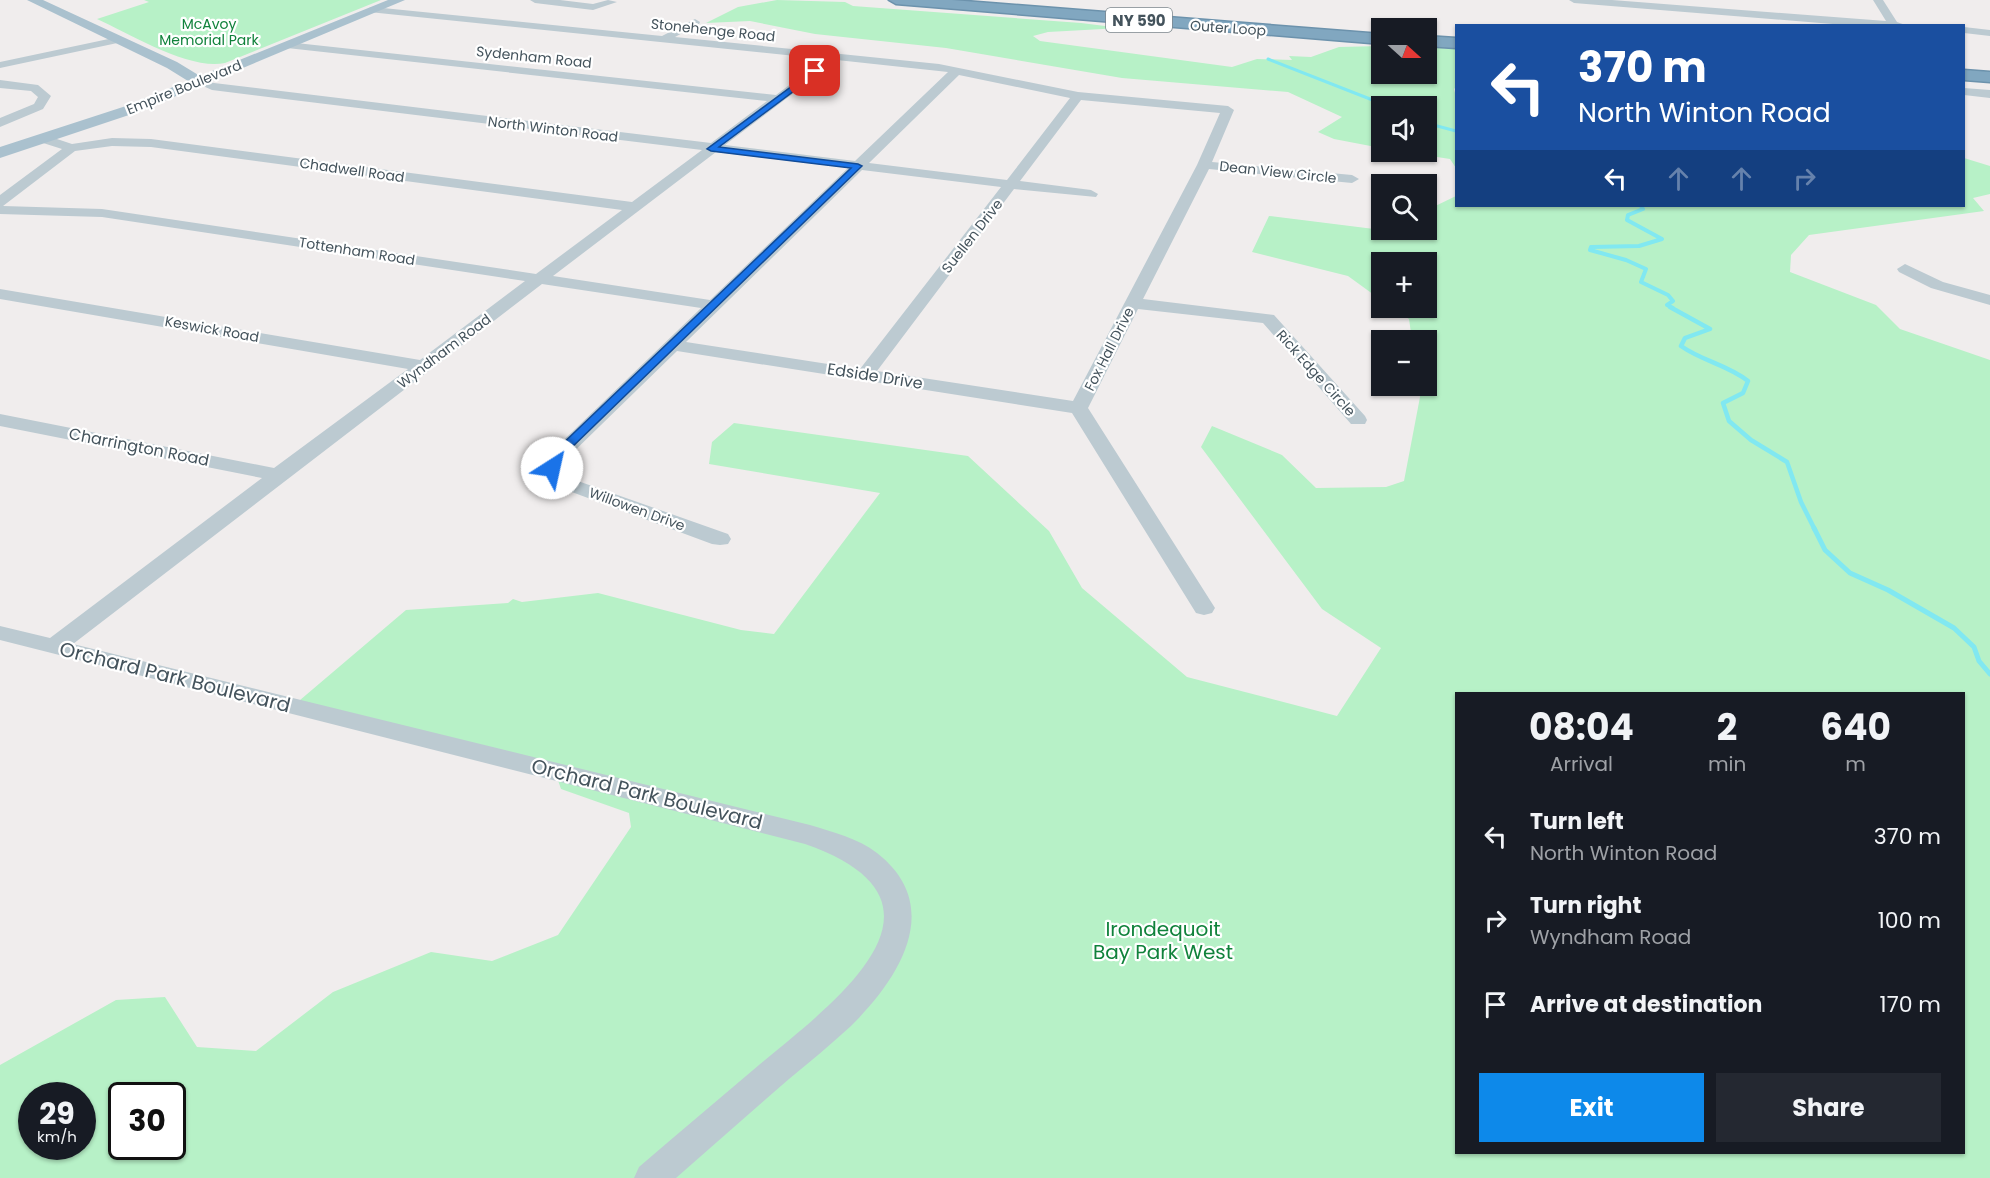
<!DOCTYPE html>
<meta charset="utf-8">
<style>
:root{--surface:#171b24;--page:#242831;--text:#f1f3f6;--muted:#9ea1a6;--accent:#0d89ea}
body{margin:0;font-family:Poppins,sans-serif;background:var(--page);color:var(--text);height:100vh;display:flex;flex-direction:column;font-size:22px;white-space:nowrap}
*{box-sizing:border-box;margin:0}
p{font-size:20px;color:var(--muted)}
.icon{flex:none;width:33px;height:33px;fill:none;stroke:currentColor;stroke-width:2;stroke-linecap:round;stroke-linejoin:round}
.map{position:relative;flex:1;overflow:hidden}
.details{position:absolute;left:1455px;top:692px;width:510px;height:462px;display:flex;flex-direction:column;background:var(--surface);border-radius:0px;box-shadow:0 2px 4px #0004}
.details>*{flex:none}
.hud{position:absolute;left:1455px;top:24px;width:510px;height:183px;border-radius:0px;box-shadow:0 2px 4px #0004;background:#1a4fa0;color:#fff;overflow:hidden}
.needle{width:39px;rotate:111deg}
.tools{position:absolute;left:1371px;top:18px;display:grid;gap:12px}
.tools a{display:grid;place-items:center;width:66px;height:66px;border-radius:0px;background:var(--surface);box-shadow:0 2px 4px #0004;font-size:30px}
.speed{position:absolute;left:18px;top:1082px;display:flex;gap:12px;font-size:30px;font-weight:700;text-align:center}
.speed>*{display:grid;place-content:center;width:78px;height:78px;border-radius:50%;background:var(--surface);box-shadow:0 2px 4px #0004;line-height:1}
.speed small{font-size:15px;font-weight:400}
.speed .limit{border:3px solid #111;border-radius:9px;background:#fff;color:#111}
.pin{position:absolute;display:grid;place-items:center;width:51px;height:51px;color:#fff;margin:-26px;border-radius:12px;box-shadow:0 3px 9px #0006}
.me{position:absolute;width:66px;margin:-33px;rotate:35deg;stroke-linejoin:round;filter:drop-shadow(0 0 4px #0008)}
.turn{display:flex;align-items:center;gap:21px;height:126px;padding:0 24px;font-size:27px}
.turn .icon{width:78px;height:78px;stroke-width:2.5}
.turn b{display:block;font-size:42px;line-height:51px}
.lanes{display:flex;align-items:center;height:57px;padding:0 24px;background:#0003;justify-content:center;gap:30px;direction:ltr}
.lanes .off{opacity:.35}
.eta{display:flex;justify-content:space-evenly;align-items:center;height:102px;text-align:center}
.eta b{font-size:36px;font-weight:700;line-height:42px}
.button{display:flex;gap:12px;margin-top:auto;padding:12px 24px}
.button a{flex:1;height:69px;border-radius:0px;background:var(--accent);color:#fff;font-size:24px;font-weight:700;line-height:69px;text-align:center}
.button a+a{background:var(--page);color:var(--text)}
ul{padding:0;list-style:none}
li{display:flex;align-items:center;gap:18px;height:84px;padding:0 24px}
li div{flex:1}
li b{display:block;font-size:22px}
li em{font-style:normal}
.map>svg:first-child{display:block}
.green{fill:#b7f1c7;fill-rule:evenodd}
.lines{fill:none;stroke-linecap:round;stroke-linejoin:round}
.stream-far3{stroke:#81e8f1;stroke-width:3}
.stream-far2{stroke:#81e8f1;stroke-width:4}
.stream-far1{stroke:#81e8f1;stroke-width:4.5}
.stream{stroke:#81e8f1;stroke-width:5}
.highway-casing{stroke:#6c92ac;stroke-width:3}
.minor{fill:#bccad1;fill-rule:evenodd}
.major{fill:#aac1ce;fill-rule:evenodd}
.highway{fill:#81a7c0;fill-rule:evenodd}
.route{fill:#1a73e8;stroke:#114b97;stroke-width:1.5}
.labels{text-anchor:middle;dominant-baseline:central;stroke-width:4.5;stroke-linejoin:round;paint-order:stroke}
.far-park-label{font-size:14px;fill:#10823b;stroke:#fff}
.far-street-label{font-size:14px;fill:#44535c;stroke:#fff}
.shield{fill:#fff;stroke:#7c878d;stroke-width:1.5}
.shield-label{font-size:15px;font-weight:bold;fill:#44535c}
.street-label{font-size:16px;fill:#44535c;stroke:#fff}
.near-street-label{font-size:20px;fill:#44535c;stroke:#fff}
.near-park-label{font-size:20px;fill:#10823b;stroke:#fff}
</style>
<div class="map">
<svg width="1990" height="1178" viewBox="0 0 1990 1178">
<rect width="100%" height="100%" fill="#f0eded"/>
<!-- green -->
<g class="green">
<path d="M144,0H381L225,63C191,71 130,34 97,19L149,2Z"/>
<path d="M777,0L845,2L853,6L1081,23L1121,28L1048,32L1033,36L1040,41L1232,67L1257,59L1292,60L1289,56L1311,57L1339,47L1381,46L1382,74H1426L1427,47L1456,49V87L1454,89L1456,97V168L1450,159L1405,152H1426V106H1382L1381,148L1334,139L1318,132L1342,117L1288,92L1122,78L946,48L815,34L750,21L706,23L738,7Z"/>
<path d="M1964,158L1990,166V194L1973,198L1984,211L1809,235L1791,255L1790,272L1876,305L1900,329L1990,360V1178H0V1065L116,1000L165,997L197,1047L256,1051L333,992L431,952L492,961L558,935L631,827L629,813L561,789L554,769L293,706L406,610L508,603L513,599L522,602L598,593L741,630L774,634L880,493L709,464L712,442L734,423L968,456L1049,531L1082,588L1187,677L1337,716L1381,648L1322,609L1201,447L1212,426L1282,455L1316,488L1386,487L1404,481L1420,397L1418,386H1426V340H1412L1409,319L1392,308H1426V262H1382L1381,300L1348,276L1252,252L1269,216L1382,230H1426L1427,210L1456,196V206H1964ZM1456,693H1964V1152H1456ZM32,1095H82V1146H32ZM122,1095H172V1146H122Z"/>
</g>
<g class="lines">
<!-- stream-far3 -->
<g class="stream-far3">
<path d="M1268,59L1370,99L1382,106"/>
<path d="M1426,123L1456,131"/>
</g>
<!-- stream-far2 -->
<path class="stream-far2" d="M1641,206L1643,209L1628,215L1627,220L1662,239L1639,246L1591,247L1590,250L1626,260L1646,269L1641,282L1668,295L1673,301L1667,305L1673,308"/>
<!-- stream-far1 -->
<path class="stream-far1" d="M1670,307L1710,329L1685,338L1681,346C1702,361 1728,365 1748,381L1743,393L1723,403L1729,421L1751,440L1787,462L1801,502L1815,530"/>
<!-- stream -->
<path class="stream" d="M1814,528L1825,550L1850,573L1888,590L1954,628L1974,647L1979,661L1990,674"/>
<!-- highway casing -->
<g class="highway-casing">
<g id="highway">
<path d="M889,0H952L1382,34V44L896,4Z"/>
<path d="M1426,36L1456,38V48L1426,46Z"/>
<path d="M1964,70L1990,72V82L1964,80Z"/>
</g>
</g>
<!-- minor -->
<g class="minor">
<path d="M530,0H560L593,4L608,0L617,2L593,10L535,3Z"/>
<path d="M1569,0H1612L1886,21L1873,0H1883L1897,22L1908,26H1857L1574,3Z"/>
<path d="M373,7L662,36L695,19L700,22L699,24L675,37L939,64L1078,92L1228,106L1234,110L1212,162L1352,175L1359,179L1352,183L1209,169L1143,299L1274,315L1365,416L1367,420L1365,424H1351L1263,323L1138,309L1088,408L1215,608L1212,613L1204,615L1196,613L1072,413L677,351L563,462L565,472L575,480L728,534L731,539L728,544L720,545L712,544L561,488L545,474L543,461L546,457L701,308L542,284L73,644L810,825C832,832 858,838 877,853C945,906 900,978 851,1026C831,1044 810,1062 789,1079C751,1112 714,1145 676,1178H634L639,1167C681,1131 723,1096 765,1060C840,998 968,901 805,844L0,640V626L50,638L262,478L0,426V414L274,468L408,369L0,299V289L420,360L525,281L102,217L0,214V195L62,149L40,142L39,139L40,136L45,135L72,144L112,138L151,139L632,202L702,150L212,90L194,82L200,78L214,83L711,143L767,101L287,48L281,45L287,42L776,95L824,59L369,12V8ZM837,60L948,72L855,161L725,145ZM959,75L1070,98L1007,180L869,163ZM1081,100L1220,113L1197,165L1073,401L877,371L1014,189L1096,197L1098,194L1091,190L1020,181ZM112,146L151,147L622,210L536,274L102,209L3,206L75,151ZM716,152L848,168L710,300L553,276ZM862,170L1001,187L860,369L686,342Z"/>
<path d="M1964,27L1990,30V36L1964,33Z"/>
<path d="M118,37L123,40L122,42L0,68V62Z"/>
<path d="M0,80L38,85L51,96L43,109L0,127V118L34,104L38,97L31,91L0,88Z"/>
<path d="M1964,88L1990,90V98L1964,95Z"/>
<path d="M1905,264L1943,282L1990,295V305L1931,288L1899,272L1897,269Z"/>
</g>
<!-- major -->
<path class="major" d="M27,0H43L177,62L200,76L388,0H405L138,112L0,158V147L126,106L188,81L167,68Z"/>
<!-- highway -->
<use href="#highway" class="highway"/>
</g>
<!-- route -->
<path class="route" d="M815,69L818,73L719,147L858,164L862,166L564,455L557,470H548L546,468L555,451L851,168L711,151L707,149Z"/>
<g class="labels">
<!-- far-park labels -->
<g class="far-park-label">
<text x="209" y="24">McAvoy<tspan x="209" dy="16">Memorial Park</tspan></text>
</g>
<!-- far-street labels -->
<g class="far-street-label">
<text transform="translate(1228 28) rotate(4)">Outer Loop</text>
<text transform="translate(713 30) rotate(6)">Stonehenge Road</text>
<text transform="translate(534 57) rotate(6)">Sydenham Road</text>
<text transform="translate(184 87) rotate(-22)">Empire Boulevard</text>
<text transform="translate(553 129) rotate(7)">North Winton Road</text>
<text transform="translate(352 170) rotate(8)">Chadwell Road</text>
<text transform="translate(1278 172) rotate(6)">Dean View Circle</text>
<text transform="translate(972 236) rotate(-52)">Suellen Drive</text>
<text transform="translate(357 251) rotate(9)">Tottenham Road</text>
<text transform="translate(212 329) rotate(10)">Keswick Road</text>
<text transform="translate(1109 349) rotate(-63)">Fox Hall Drive</text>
<text transform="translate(444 351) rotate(-37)">Wyndham Road</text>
<text transform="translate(1316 373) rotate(48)">Rick Edge Circle</text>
<text transform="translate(637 509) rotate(20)">Willowen Drive</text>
</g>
<!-- shield labels -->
<rect class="shield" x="1106" y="8" width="66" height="24" rx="4.5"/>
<g class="shield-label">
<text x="1139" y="20">NY 590</text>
</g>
<!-- street labels -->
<g class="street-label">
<text transform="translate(875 376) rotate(9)">Edside Drive</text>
<text transform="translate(139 447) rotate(11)">Charrington Road</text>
</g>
<!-- near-street labels -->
<g class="near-street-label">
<text transform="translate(175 677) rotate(14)">Orchard Park Boulevard</text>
<text transform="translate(647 794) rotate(14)">Orchard Park Boulevard</text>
</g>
<!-- near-park labels -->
<g class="near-park-label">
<text x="1163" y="929">Irondequoit<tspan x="1163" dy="23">Bay Park West</tspan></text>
</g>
</g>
</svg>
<div class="tools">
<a><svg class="needle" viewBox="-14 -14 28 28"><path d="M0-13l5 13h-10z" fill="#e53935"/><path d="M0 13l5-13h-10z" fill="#9ea1a6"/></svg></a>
<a><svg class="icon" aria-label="sound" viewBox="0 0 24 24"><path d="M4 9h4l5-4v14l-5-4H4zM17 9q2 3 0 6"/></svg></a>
<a><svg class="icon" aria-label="search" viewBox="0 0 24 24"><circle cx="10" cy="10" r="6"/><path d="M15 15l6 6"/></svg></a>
<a>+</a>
<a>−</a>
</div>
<div class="speed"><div>29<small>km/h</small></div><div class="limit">30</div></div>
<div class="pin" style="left:815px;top:71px;background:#d93025"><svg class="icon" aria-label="arrive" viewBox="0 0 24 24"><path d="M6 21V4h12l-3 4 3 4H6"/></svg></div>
<svg class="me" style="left:552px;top:468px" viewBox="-20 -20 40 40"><circle r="19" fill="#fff"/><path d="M0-13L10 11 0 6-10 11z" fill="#1a73e8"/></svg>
<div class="hud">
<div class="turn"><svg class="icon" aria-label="left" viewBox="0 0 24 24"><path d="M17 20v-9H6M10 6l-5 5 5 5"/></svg><div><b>370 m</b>North Winton Road</div></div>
<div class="lanes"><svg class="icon" aria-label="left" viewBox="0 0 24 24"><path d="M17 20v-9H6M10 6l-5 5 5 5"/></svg><svg class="icon off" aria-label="ahead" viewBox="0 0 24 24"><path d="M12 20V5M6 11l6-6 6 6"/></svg><svg class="icon off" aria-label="ahead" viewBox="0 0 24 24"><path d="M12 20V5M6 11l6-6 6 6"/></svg><svg class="icon off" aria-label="right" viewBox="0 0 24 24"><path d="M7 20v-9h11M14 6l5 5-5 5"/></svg></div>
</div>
<section class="details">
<div class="eta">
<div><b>08:04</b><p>Arrival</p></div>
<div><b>2</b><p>min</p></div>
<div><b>640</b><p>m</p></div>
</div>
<ul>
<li><svg class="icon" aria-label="left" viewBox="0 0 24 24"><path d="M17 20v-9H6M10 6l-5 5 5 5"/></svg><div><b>Turn left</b><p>North Winton Road</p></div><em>370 m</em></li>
<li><svg class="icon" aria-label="right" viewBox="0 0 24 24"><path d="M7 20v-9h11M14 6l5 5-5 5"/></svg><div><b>Turn right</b><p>Wyndham Road</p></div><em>100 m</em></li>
<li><svg class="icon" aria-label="arrive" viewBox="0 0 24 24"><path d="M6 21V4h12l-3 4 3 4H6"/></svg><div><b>Arrive at destination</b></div><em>170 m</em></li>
</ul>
<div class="button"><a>Exit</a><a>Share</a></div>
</section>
</div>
